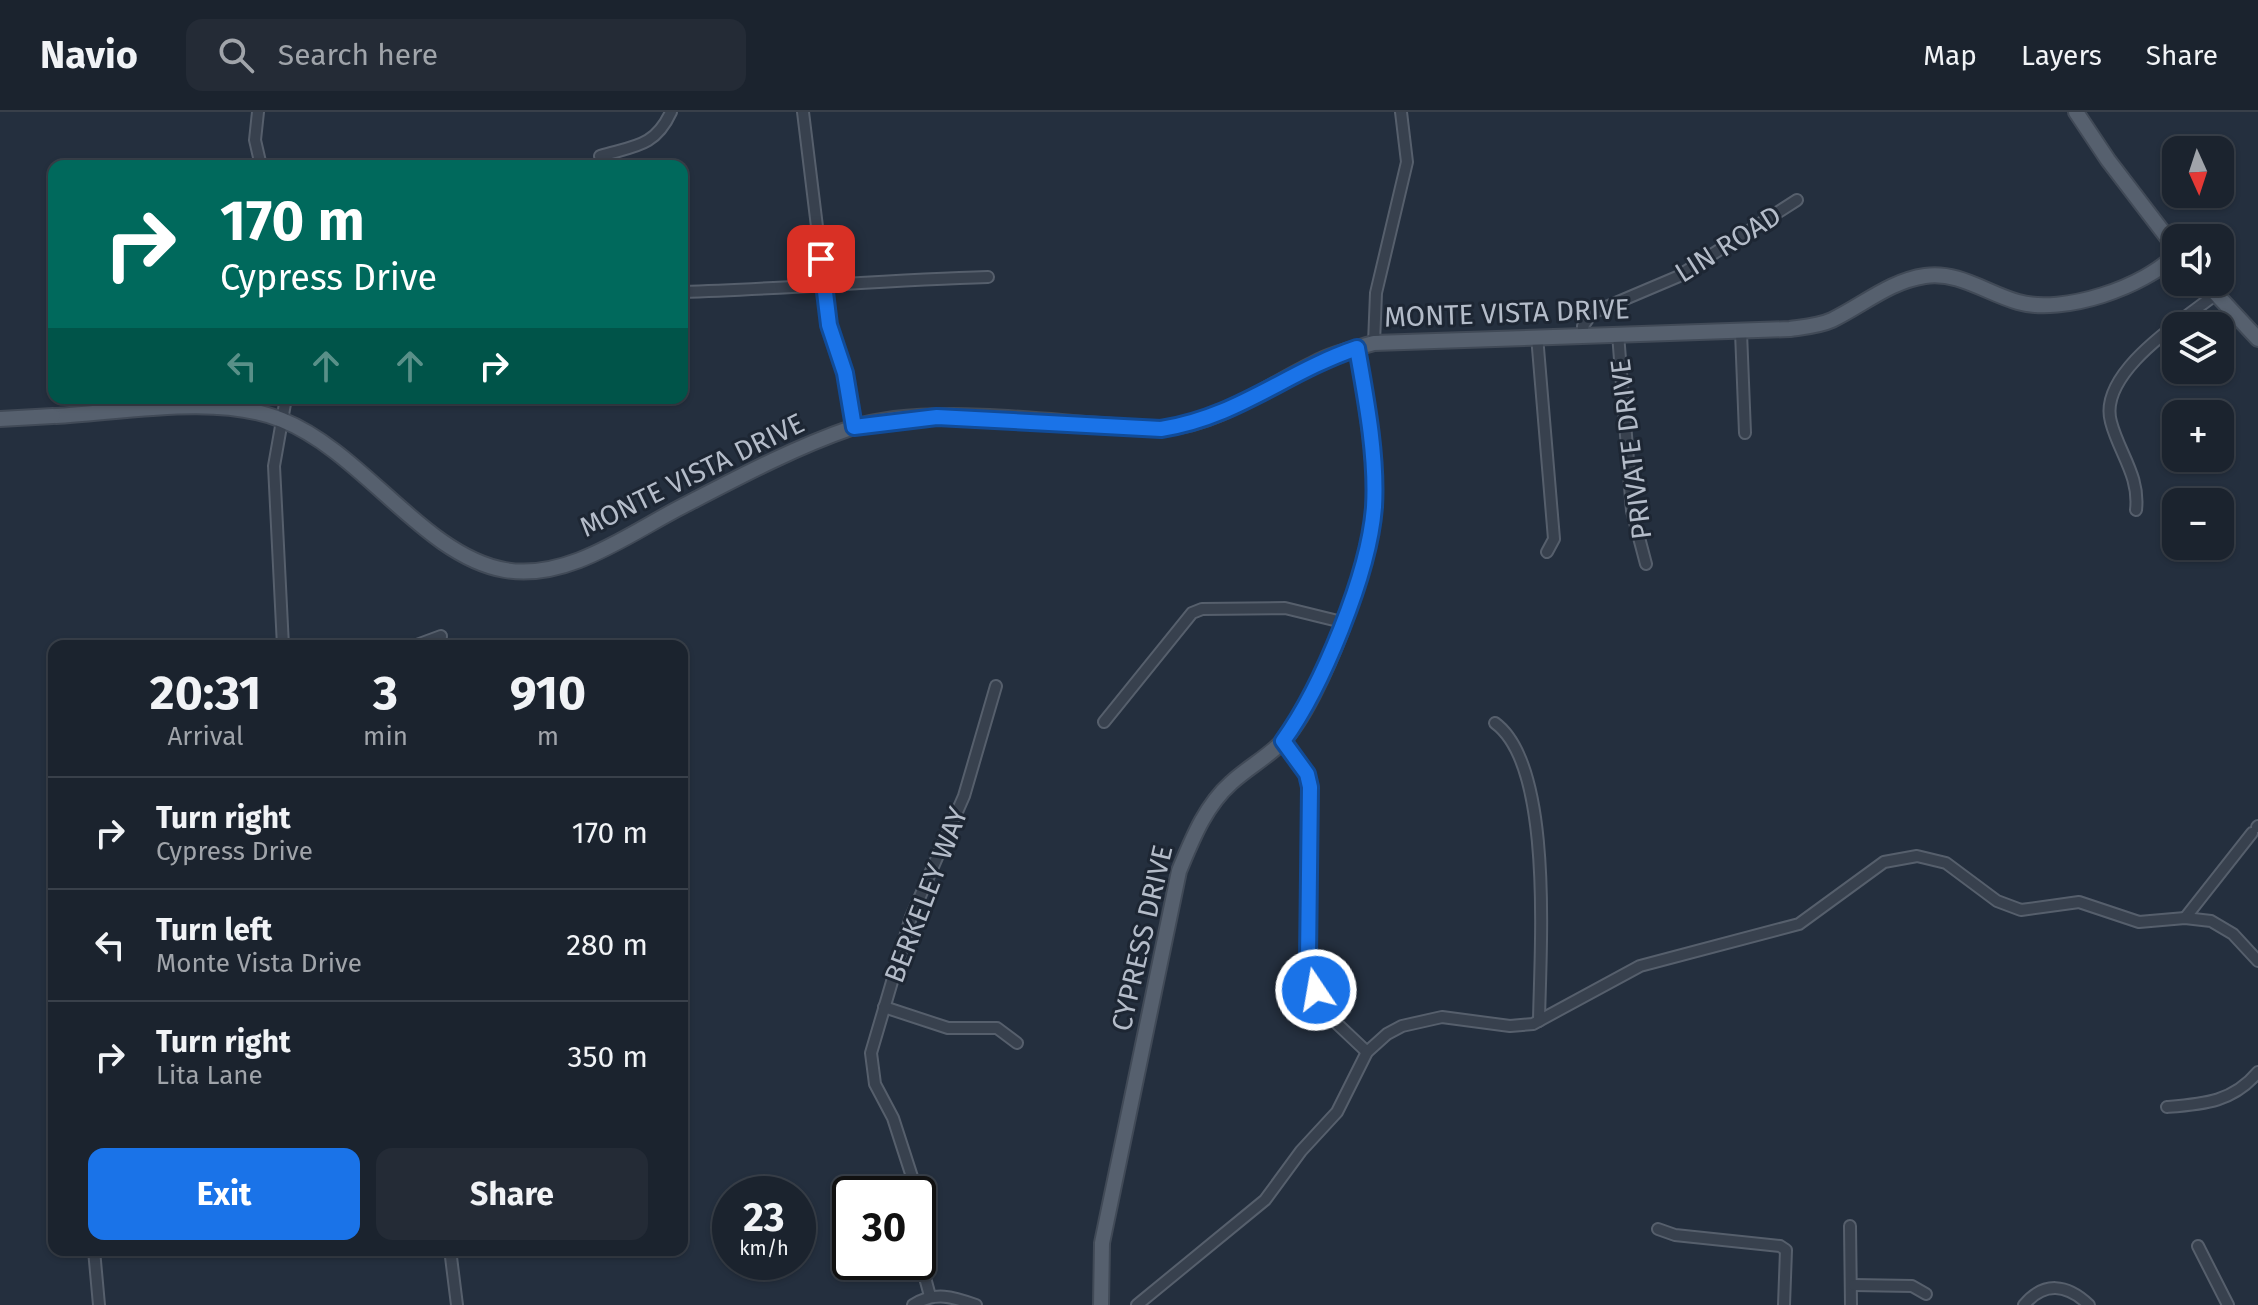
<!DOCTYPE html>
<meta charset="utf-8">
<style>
:root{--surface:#1b232e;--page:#242b36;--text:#f1f3f6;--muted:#a0a4aa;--line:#39404a;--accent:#1a73e8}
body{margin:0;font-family:"Fira Sans",sans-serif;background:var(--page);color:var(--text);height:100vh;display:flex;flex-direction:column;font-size:30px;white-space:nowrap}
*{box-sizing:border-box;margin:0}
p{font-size:26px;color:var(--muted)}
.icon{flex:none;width:44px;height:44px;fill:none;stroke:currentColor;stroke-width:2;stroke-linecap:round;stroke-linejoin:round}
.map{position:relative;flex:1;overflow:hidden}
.details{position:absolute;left:48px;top:528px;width:640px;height:616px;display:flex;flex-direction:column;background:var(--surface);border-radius:16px;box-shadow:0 2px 6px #0004,0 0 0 2px var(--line)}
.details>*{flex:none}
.top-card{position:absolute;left:48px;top:48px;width:640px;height:244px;border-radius:16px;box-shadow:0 2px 6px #0004,0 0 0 2px var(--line);background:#00695c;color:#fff;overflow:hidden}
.needle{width:52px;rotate:177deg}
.buttons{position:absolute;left:2162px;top:24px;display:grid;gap:16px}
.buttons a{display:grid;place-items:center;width:72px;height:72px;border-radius:16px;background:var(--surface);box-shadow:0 2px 6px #0004,0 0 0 2px var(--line);font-size:40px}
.speed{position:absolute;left:712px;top:1064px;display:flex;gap:16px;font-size:40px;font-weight:700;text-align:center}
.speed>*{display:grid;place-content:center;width:104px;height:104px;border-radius:50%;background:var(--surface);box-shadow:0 2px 6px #0004,0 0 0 2px var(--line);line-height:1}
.speed small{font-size:20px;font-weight:400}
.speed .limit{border:4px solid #111;border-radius:12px;background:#fff;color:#111}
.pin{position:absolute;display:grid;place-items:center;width:68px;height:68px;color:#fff;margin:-34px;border-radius:16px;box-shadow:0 4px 12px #0006}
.me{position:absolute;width:88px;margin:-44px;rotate:348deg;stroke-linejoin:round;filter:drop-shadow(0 0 6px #0008)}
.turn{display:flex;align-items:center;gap:28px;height:168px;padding:0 40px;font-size:36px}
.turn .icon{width:104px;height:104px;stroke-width:2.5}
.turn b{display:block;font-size:56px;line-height:68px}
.lanes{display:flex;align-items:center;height:76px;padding:0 40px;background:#0003;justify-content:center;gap:40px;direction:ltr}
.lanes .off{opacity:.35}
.eta{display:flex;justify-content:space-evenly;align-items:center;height:136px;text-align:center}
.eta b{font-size:48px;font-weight:700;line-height:56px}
.primary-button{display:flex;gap:16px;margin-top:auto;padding:16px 40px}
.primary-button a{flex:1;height:92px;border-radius:16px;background:var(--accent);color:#fff;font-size:32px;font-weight:700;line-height:92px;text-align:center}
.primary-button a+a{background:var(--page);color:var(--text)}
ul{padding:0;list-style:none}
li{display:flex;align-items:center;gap:24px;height:112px;padding:0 40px;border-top:2px solid var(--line)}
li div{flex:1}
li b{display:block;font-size:30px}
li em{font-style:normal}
header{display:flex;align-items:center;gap:48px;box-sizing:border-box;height:112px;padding:0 40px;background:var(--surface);border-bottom:2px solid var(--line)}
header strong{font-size:38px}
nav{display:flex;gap:44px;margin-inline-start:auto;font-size:28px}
.search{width:560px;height:72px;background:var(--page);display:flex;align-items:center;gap:20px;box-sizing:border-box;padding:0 28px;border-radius:16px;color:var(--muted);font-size:30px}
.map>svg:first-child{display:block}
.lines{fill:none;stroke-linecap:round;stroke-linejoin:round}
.minor-casing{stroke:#565f6c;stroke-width:14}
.major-casing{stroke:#414a57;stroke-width:18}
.minor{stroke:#38414e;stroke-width:10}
.major{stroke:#56606e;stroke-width:14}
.route-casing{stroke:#114b97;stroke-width:20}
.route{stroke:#1a73e8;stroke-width:14}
.labels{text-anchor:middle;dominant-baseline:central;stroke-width:6;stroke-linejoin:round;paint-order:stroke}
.street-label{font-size:28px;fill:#b4bcc9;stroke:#1d2633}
</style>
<header>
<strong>Navio</strong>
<div class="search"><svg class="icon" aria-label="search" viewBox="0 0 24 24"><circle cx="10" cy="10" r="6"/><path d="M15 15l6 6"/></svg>Search here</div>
<nav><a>Map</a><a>Layers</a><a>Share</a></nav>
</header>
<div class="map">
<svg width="2258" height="1193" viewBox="0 0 2258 1193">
<rect width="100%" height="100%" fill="#242f3e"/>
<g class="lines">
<!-- minor casing -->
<g class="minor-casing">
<g id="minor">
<path d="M258,0L255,28L261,54"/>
<path d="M803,0L829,213L845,261L854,315"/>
<path d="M600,44C634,34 655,35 671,0"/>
<path d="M682,180C785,177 886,168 988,165"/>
<path d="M1741,220L1745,321"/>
<path d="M1618,222L1632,399L1646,452"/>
<path d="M1583,223V214L1592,201L1677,165L1797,88"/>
<path d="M1537,224L1554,427L1547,440"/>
<path d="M1374,231L1376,181L1407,50L1401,0"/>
<path d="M2136,398C2140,364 2119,341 2111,310C2097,261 2183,208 2216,182"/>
<path d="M283,534L274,354L286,286"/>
<path d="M414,534L441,524L440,534"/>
<path d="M1104,610L1192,501L1202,497L1285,496L1342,510"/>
<path d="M1495,611C1554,654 1540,840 1539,909"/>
<path d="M1283,629L1307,662L1310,675V860L1331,906L1367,940"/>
<path d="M2257,715L2258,714"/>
<path d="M2185,806L2252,721"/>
<path d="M884,895L948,916H997L1017,931"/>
<path d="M2167,995C2204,992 2233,990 2258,960"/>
<path d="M914,1082V1071L893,1006L875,972L871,941L911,805L964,684L996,574"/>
<path d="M1850,1114L1851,1193"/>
<path d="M1658,1117L1675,1123L1780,1134L1786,1138L1784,1193"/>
<path d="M2198,1134L2228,1193"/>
<path d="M94,1138L99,1193"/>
<path d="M918,1140L930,1184"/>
<path d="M451,1145L457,1193"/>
<path d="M1854,1173L1912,1174L1926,1182"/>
<path d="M913,1193C935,1179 953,1185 976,1193"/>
<path d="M1137,1193L1265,1088L1301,1039L1337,1000L1367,940L1387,922L1402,914L1442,905L1510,914L1533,912L1640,854L1799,812L1884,750L1917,744L1946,751L1997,789L2021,798L2079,790L2139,810L2185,806L2211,809L2233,822L2258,849"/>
<path d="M2024,1193C2044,1169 2067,1172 2089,1193"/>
</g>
</g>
<!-- major casing -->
<g class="major-casing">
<g id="major">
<path d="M2076,0L2108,48L2176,137"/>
<path d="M2205,170L2258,227"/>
<path d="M56,304C124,300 218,282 282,308C363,340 424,444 505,458C568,469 630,421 683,394C737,366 793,336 851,316C919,294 1028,308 1100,313C1120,314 1143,318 1164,316C1222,311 1263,276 1313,252C1331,242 1353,237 1374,231L1790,217C1804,215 1819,214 1832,208C1863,193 1890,169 1925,164C1959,159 1986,181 2018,190C2063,203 2145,175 2176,142"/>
<path d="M0,307L53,304"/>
<path d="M1101,1193L1102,1131L1179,759C1192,728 1205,694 1231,671C1247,656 1268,645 1283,629C1322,587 1371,450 1374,393C1376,341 1365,286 1357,236"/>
</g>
</g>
<!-- minor -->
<use href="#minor" class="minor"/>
<!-- major -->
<use href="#major" class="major"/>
</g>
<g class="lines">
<!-- route casing -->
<g class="route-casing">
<path id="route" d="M821,147L829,213L845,261L854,315L937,305L1161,317C1238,305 1286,260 1357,236C1366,287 1377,344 1374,395C1369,462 1322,575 1283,629L1307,662L1310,675L1308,847L1316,878"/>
</g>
<!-- route -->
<use href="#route" class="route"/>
</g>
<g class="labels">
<!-- street labels -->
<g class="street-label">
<text transform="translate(1728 132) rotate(-32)">LIN ROAD</text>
<text transform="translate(1507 201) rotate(-2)">MONTE VISTA DRIVE</text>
<text transform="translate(1631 337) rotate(-97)">PRIVATE DRIVE</text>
<text transform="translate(692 363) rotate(-26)">MONTE VISTA DRIVE</text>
<text transform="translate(926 783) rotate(-69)">BERKELEY WAY</text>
<text transform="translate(1142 826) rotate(-77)">CYPRESS DRIVE</text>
</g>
</g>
</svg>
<div class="buttons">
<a><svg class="needle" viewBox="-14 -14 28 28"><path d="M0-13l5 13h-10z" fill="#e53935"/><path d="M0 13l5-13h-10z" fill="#a0a4aa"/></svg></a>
<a><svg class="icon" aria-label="sound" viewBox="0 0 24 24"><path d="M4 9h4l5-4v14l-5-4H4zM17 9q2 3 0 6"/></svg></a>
<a><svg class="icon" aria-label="layers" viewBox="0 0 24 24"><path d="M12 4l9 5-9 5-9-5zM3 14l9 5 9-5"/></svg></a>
<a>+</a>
<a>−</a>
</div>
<div class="speed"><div>23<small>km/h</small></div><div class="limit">30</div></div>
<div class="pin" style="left:821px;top:147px;background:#d93025"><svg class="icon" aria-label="arrive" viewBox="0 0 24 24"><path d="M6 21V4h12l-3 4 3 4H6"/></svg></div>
<svg class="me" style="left:1316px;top:878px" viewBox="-20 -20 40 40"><circle r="17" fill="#1a73e8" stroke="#fff" stroke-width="3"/><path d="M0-11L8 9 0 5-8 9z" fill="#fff"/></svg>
<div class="top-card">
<div class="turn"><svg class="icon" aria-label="right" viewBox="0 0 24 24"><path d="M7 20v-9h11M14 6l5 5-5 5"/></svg><div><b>170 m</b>Cypress Drive</div></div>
<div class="lanes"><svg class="icon off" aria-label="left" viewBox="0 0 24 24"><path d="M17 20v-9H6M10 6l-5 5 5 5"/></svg><svg class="icon off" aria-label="ahead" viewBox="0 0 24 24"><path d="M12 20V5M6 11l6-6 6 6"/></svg><svg class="icon off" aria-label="ahead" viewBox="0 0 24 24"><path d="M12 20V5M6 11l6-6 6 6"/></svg><svg class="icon" aria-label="right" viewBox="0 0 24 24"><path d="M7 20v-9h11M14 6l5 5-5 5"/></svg></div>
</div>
<section class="details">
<div class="eta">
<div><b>20:31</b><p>Arrival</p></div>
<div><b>3</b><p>min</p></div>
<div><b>910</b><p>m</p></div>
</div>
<ul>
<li><svg class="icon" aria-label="right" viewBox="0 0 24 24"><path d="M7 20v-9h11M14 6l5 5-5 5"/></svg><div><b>Turn right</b><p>Cypress Drive</p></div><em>170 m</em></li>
<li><svg class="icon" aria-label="left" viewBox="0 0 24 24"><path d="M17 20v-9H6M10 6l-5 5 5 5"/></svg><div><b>Turn left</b><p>Monte Vista Drive</p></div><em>280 m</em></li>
<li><svg class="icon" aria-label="right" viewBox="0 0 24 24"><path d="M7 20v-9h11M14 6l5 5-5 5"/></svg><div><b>Turn right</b><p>Lita Lane</p></div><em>350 m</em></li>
</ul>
<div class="primary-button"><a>Exit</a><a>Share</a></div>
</section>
</div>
